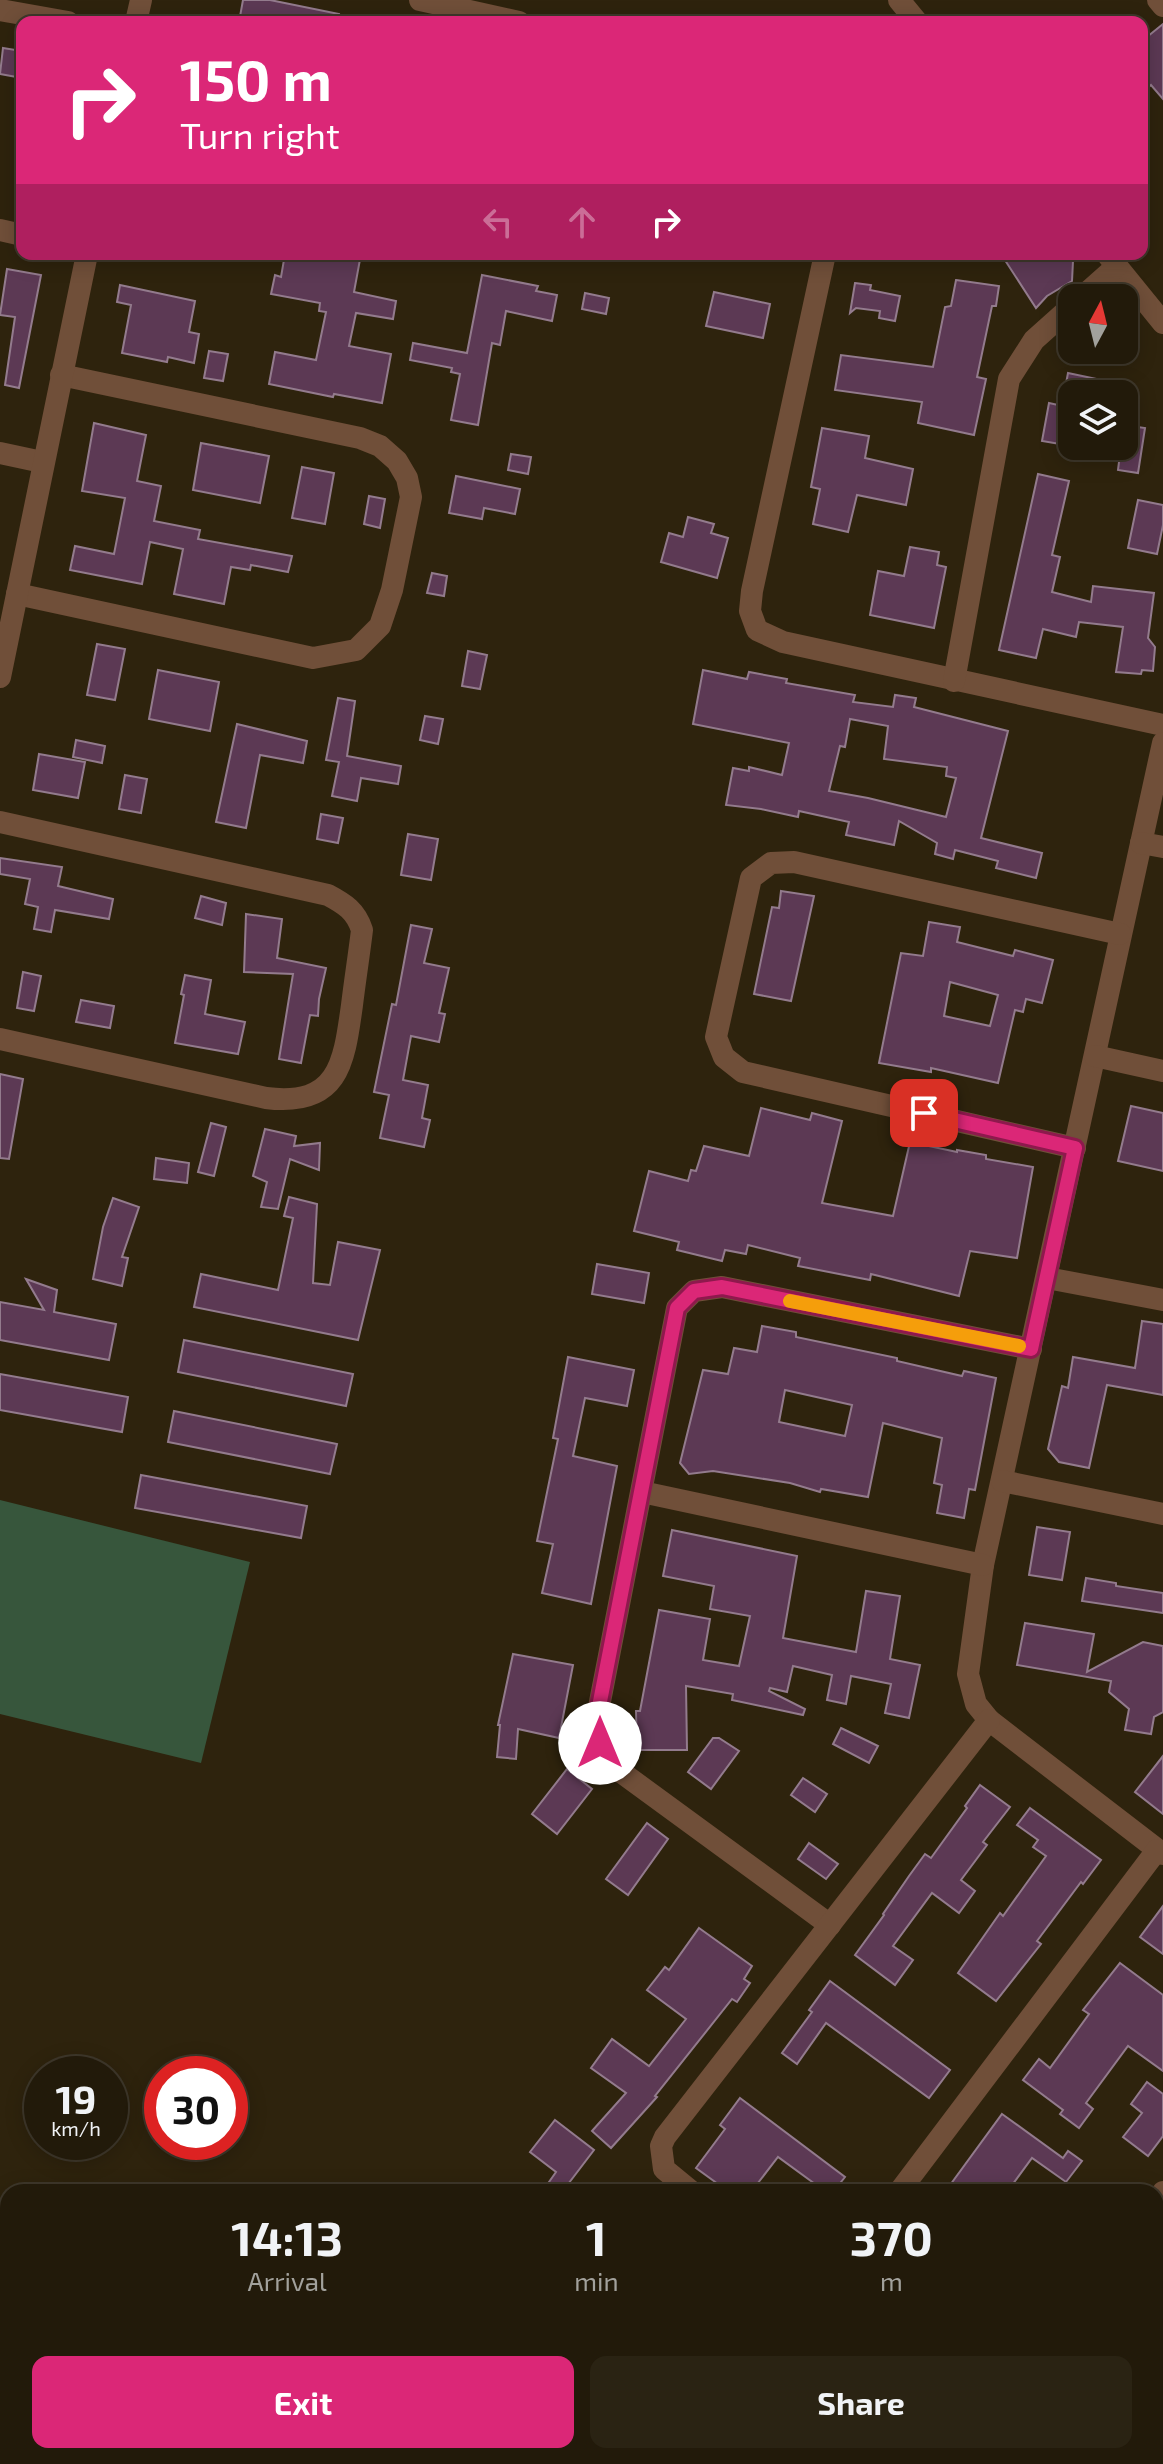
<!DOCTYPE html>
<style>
:root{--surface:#221a0a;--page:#2a2313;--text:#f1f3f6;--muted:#a2a19c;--line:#3f382b;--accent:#db2777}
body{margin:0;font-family:"Exo 2",sans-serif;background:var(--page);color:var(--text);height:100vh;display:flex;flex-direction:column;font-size:30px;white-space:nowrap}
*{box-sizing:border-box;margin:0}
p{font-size:26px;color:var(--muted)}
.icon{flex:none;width:44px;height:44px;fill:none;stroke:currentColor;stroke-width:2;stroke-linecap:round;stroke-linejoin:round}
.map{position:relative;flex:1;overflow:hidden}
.sheet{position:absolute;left:0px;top:2184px;width:1164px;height:280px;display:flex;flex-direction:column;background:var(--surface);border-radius:24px 24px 0 0;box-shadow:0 4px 20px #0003,0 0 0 2px var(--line)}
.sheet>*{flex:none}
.top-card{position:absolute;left:16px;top:16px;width:1132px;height:244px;border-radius:16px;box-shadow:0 4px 20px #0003,0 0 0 2px var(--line);background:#db2777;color:#fff;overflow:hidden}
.needle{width:52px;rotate:7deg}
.buttons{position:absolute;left:1058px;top:284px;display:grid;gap:16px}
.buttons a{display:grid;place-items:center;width:80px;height:80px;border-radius:16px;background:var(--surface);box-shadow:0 4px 20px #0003,0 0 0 2px var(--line);font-size:40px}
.speed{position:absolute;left:24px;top:2056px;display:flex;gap:16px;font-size:40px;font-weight:700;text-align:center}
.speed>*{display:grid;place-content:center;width:104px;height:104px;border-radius:50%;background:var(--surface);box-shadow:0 4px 20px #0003,0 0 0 2px var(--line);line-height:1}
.speed small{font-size:20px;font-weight:400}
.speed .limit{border:12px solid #d22;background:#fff;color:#111}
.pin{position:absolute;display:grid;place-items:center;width:68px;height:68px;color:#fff;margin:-34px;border-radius:16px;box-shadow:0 4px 12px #0006}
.me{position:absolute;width:88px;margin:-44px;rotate:0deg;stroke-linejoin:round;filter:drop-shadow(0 0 6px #0008)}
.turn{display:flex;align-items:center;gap:28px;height:168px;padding:0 32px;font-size:36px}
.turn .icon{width:104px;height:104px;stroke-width:2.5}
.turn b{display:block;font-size:56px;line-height:68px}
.lanes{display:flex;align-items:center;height:76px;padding:0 32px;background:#0003;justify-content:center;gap:40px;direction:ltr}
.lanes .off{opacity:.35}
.eta{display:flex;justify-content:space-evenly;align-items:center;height:136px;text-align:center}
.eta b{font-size:48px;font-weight:700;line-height:56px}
.cta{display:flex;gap:16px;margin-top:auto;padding:16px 32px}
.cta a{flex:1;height:92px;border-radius:16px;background:var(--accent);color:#fff;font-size:32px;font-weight:700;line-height:92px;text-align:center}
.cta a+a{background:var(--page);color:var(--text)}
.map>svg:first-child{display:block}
.green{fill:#37563c}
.building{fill:#5c3954;stroke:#937b8d;stroke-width:2;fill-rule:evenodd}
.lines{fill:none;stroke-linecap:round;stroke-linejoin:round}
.minor{stroke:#704f39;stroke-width:22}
.route-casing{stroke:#8e194d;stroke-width:20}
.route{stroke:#db2777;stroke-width:14}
.slow{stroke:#f59e0b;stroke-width:14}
</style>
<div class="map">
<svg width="1163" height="2464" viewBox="0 0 1163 2464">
<rect width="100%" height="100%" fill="#2e230d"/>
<!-- green -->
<path class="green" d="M0,1500L250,1562L201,1763L0,1714Z"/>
<!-- building -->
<g class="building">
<path d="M243,0H270L339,14L338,22H239Z"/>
<path d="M1163,24V99L1151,85L1142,93V41Z"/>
<path d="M3,48L22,51V78L0,74Z"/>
<path d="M285,254H361L354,292L396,301L393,319L356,313L349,346L391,354L382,403L334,394L333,397L269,384L275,352L316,360L326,312L319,311L320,303L271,294L275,275L281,277Z"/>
<path d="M1001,254H1067L1073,261L1072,281L1047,296L1036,308Z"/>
<path d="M7,269L41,275L19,388L5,385L15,317L0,315Z"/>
<path d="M482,275L538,286L536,291L557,295L552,321L506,311L500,345L492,343L478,425L451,420L460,374L451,372L452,368L410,360L413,343L467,353Z"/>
<path d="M956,280L999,286L996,306H992L977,377L986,379L974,435L918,423L922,402L835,390L841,355L933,367L945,307L951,306Z"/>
<path d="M855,283L871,285L870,290L900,296L895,321L879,318L880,311L856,308L850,313Z"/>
<path d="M120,285L195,301L189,332L199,334L194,363L168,357L167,362L122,353L131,305L117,302Z"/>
<path d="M714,292L770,304L763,338L706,326Z"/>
<path d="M585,293L609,298L606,314L582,309Z"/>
<path d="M209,351L228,354L223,381L204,378Z"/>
<path d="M1068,373L1130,386L1129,394H1064Z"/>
<path d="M1049,403L1072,408V446L1042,441Z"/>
<path d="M94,423L146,435L137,481L161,486L154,521L200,530L198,539L292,556L288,572L251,565L250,570L231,567L224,604L174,594L183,549L150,542L142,584L70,570L75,546L114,554L125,498L82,491Z"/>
<path d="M1124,425L1145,428L1138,473L1118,470L1121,446H1124Z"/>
<path d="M822,428L869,436L865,458L913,469L906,505L857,495L848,532L813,524L820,489L811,487Z"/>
<path d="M201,443L269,456L260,503L193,490Z"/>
<path d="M511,454L531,457L528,474L508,470Z"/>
<path d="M302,467L334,473L325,524L292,518Z"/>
<path d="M1038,474L1069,481L1052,555L1060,557L1052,592L1091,602L1093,586L1154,593L1148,638L1155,647L1153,671L1142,670L1141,674L1116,672L1123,627L1079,622L1076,637L1043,629L1036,658L999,650Z"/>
<path d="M456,476L520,489L515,514L484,508L482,519L449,513Z"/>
<path d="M369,496L385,499L380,528L364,524Z"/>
<path d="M1138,500L1163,505V525L1157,554L1128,548Z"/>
<path d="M688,517L714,524L711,533L728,538L717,578L661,562L669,533L683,537Z"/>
<path d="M910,547L939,552L937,565L946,567L934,628L870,615L878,571L904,576Z"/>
<path d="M432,573L447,576L444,596L427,593Z"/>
<path d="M97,644L125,649L115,700L87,695Z"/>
<path d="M468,651L487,655L480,689L462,686Z"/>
<path d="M158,670L219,682L210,731L149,719Z"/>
<path d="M703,670L747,679L749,672L787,679L786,683L855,695L853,702L893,707L895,695L916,698L914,707L1008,731L981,838L1042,853L1036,878L996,868L998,861L955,850L953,859L935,854L937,843L899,821L894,845L846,835L849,822L799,811L798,817L761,809L726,805L733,768L749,771V767L782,775L789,743L693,724ZM850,719L888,726L884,759L947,767L946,776L956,778L946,817L868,798L829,791L840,746L845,747Z"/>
<path d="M338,698L355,701L347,756L401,766L398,784L361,778L357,801L332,796L339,762L326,760Z"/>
<path d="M425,716L443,719L438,744L420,740Z"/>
<path d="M237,724L307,741L303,763L260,755L246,828L216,822Z"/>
<path d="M76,740L105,746L102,763L73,757Z"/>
<path d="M39,754L85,762L78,798L33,790Z"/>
<path d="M125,775L147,779L141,813L119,809Z"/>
<path d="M321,814L343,818L338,843L317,839Z"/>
<path d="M408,834L438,839L431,880L401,875Z"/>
<path d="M0,858L62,867L58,886L113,899L109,919L55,910L51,932L34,929L38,907L25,904L30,879L0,874Z"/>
<path d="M781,891L814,896L791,1001L754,994L772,907L779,908Z"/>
<path d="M201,896L226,903L222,925L195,918Z"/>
<path d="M246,914L282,919L277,958L326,968L319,999L318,1016L310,1015L301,1063L279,1059L293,974L244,972Z"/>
<path d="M929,922L960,927L957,942L1013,956L1015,950L1053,960L1042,1003L1026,999L1023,1012L1015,1010L998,1083L931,1068V1072L879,1063L901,953L923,956ZM950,982L998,995L990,1026L944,1016Z"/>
<path d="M411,925L432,929L424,963L449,968L439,1013L445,1014L439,1042L411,1036L403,1080L428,1085L422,1118L430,1120L424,1147L380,1138L389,1095L374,1092L392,1004L396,1005Z"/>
<path d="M23,972L41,976L34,1011L17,1008Z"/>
<path d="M185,975L211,980L205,1014L245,1022L238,1054L175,1043L184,995L181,994Z"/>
<path d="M81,1000L114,1006L110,1028L76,1022Z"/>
<path d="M0,1074L23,1079L9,1159L0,1158Z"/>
<path d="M1131,1106L1163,1113V1171L1118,1161Z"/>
<path d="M761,1108L810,1120L812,1113L842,1121L822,1203L893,1216L910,1142L957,1152V1150L986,1155V1159L1033,1167L1017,1258L970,1251L959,1296L871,1274L870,1280L798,1266L800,1258L748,1245L746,1254L725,1250L722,1261L677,1250L679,1242L634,1231L649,1171L688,1181L691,1170L696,1171L704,1146L749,1156Z"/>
<path d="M211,1123L226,1127L214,1176L198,1172Z"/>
<path d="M265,1129L296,1136L294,1146L320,1143L319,1170L290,1159L278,1209L261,1207L267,1182L253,1176Z"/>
<path d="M156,1158L189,1163L187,1183L154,1179Z"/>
<path d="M289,1197L317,1204L313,1283L330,1285L338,1242L380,1250L358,1340L194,1307L201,1274L278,1290L293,1218L284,1216Z"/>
<path d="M113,1198L139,1207L122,1257L128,1258L122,1286L93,1279L103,1227Z"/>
<path d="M597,1264L649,1273L644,1303L592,1294Z"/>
<path d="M26,1279L57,1290L54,1312L116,1324L109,1360L0,1340V1302L44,1310Z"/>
<path d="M1142,1321L1163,1324V1395L1107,1385L1089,1468L1059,1462L1048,1449L1062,1386L1068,1388L1073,1357L1135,1368Z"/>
<path d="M762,1326L796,1332V1337L897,1358V1361L962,1376L964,1371L996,1378L975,1490L969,1489L964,1518L937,1513L942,1485L934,1483L942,1438L883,1423L868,1497L821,1489L820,1492L790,1483L713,1471L689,1474L680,1463L703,1370L728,1374L734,1348L757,1352ZM785,1390L852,1405L845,1436L779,1422Z"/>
<path d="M184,1340L353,1374L346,1406L178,1372Z"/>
<path d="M568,1357L634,1370L627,1406L585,1398L573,1456L617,1466L591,1604L542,1593L553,1544L537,1541L558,1439L553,1438Z"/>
<path d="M0,1374L128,1397L122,1432L0,1410Z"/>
<path d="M174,1411L337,1444L330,1474L168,1442Z"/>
<path d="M141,1475L307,1506L301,1538L135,1508Z"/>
<path d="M1037,1527L1070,1532L1062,1580L1029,1575Z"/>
<path d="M672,1530L797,1556L783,1638L856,1652L866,1591L900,1596L890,1659L920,1665L909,1718L885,1713L891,1684L851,1676L846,1704L827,1700L832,1675L793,1666L787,1692L770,1688L769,1691L805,1709L803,1715L732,1700L733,1694L686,1686L687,1750H637L636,1711H640L659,1610L710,1619L703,1660L739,1666L750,1616L710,1609L714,1586L663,1576Z"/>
<path d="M1086,1578L1116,1583V1586L1163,1593V1613L1082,1601Z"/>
<path d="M1025,1623L1094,1634L1087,1672L1143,1642L1163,1646V1712L1154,1717L1151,1734L1125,1730L1129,1709L1109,1692L1111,1681L1017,1665Z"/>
<path d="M513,1654L573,1665L559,1738L518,1729L516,1759L497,1757L500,1725H498Z"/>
<path d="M841,1728L878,1746L869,1763L833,1744Z"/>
<path d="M713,1738H719L739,1751L711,1789L688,1772Z"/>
<path d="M1163,1756V1814L1135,1792Z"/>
<path d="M567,1769L592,1789L557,1834L532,1814Z"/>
<path d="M803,1778L827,1794L815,1812L791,1795Z"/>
<path d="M980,1785L1010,1807L983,1842L987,1845L961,1880L975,1891L959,1913L932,1893L893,1946L913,1960L895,1985L855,1955L884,1915L883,1914L909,1876L925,1854L931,1858L967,1808L965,1806Z"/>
<path d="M1030,1808L1101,1860L1083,1884L1081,1882L1037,1941L1041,1944L996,2001L958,1973L1000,1913L1003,1916L1046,1856L1033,1847L1038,1840L1017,1825Z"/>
<path d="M647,1823L668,1839L628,1895L606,1879Z"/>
<path d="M809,1843L838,1864L826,1879L798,1859Z"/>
<path d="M1163,1906V1954L1140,1937Z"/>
<path d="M699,1928L752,1966L744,1979L750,1983L737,2002L732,1999L655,2096L657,2097L611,2148L592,2131L626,2093L591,2068L612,2039L649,2066L686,2019L647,1990L665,1967L669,1970Z"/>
<path d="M1120,1963L1163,1995V2071L1128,2046L1086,2103L1093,2109L1079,2128L1060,2114L1063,2110L1023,2080L1039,2059L1050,2068L1089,2014L1083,2010Z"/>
<path d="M830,1981L950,2070L929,2098L826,2023L797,2064L782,2053L812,2012L809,2010Z"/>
<path d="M1147,2082L1163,2094V2136L1148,2156L1123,2137L1142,2113L1131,2104Z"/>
<path d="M740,2098L845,2177L833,2192H826L778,2157L751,2192H729L696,2168L725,2129L720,2125Z"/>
<path d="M1002,2114L1063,2158L1068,2151L1082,2161L1066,2182L1032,2158L1007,2192H945Z"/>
<path d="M555,2120L594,2150L562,2192H542L556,2172L530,2152Z"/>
</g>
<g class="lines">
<!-- minor -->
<g class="minor">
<path d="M420,0L519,22"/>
<path d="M899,0L917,22"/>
<path d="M1158,0L1163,6"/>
<path d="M0,10L68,22"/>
<path d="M136,22L141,0"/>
<path d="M0,230L22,235"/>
<path d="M825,254L752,591L750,611L757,630L783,642L1163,725"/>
<path d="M1107,254L1163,323"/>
<path d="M1081,298L1117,266"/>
<path d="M0,453L42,462"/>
<path d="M17,594L313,658L356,650L380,626L392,590L411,497L407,478L397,461L380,446L360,438L61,375"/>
<path d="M0,677L87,254"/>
<path d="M954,681L1009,379L1034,340L1072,306"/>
<path d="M1163,743L983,1565L968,1674L976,1704L989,1720L1163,1854"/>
<path d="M0,822L328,895C345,904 356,911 362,930C359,955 355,980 352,1005C344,1063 339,1107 266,1098L0,1039"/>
<path d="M1141,843L1163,847"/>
<path d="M1095,1056L1163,1071"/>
<path d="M1075,1148L743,1072L724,1057L716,1037L751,878L771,863L794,862L1120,934"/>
<path d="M1047,1278L1163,1300"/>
<path d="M1002,1481L1163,1514"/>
<path d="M642,1492L983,1565"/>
<path d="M830,1925L610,1764L600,1743L596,1722L677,1308L694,1291L722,1287L1031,1349"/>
<path d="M692,2192L664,2169L661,2146L665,2137L989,1720"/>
<path d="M899,2192L1157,1850"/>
<path d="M1156,2202L1163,2192"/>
<path d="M1113,2456L1123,2464"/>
</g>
</g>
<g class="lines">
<!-- route casing -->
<g class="route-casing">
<path id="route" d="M600,1743L596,1722L677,1308L694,1291L722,1287L1031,1349L1075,1148L924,1113"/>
</g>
<!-- route -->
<use href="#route" class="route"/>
<!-- slow -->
<path class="slow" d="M790,1301L1019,1346"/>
</g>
</svg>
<div class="buttons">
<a><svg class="needle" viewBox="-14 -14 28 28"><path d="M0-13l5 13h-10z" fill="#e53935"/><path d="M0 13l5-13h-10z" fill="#a2a19c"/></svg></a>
<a><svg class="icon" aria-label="layers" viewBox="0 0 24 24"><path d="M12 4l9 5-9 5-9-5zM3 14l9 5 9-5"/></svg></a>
</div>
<div class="speed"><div>19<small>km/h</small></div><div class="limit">30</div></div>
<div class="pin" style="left:924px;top:1113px;background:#d93025"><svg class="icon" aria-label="arrive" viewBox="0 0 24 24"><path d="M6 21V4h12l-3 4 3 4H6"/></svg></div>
<svg class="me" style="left:600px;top:1743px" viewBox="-20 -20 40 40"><circle r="19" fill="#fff"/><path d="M0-13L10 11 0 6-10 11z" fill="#db2777"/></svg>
<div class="top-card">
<div class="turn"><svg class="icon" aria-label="right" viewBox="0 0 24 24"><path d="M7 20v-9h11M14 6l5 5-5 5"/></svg><div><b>150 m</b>Turn right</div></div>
<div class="lanes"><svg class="icon off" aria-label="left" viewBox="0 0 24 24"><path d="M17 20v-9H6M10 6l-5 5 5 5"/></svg><svg class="icon off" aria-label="ahead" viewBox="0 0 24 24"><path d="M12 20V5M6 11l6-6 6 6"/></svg><svg class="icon" aria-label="right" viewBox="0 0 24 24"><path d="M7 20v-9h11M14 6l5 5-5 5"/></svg></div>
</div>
<section class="sheet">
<div class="eta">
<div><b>14:13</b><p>Arrival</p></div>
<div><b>1</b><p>min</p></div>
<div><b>370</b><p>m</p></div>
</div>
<div class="cta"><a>Exit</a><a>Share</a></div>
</section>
</div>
